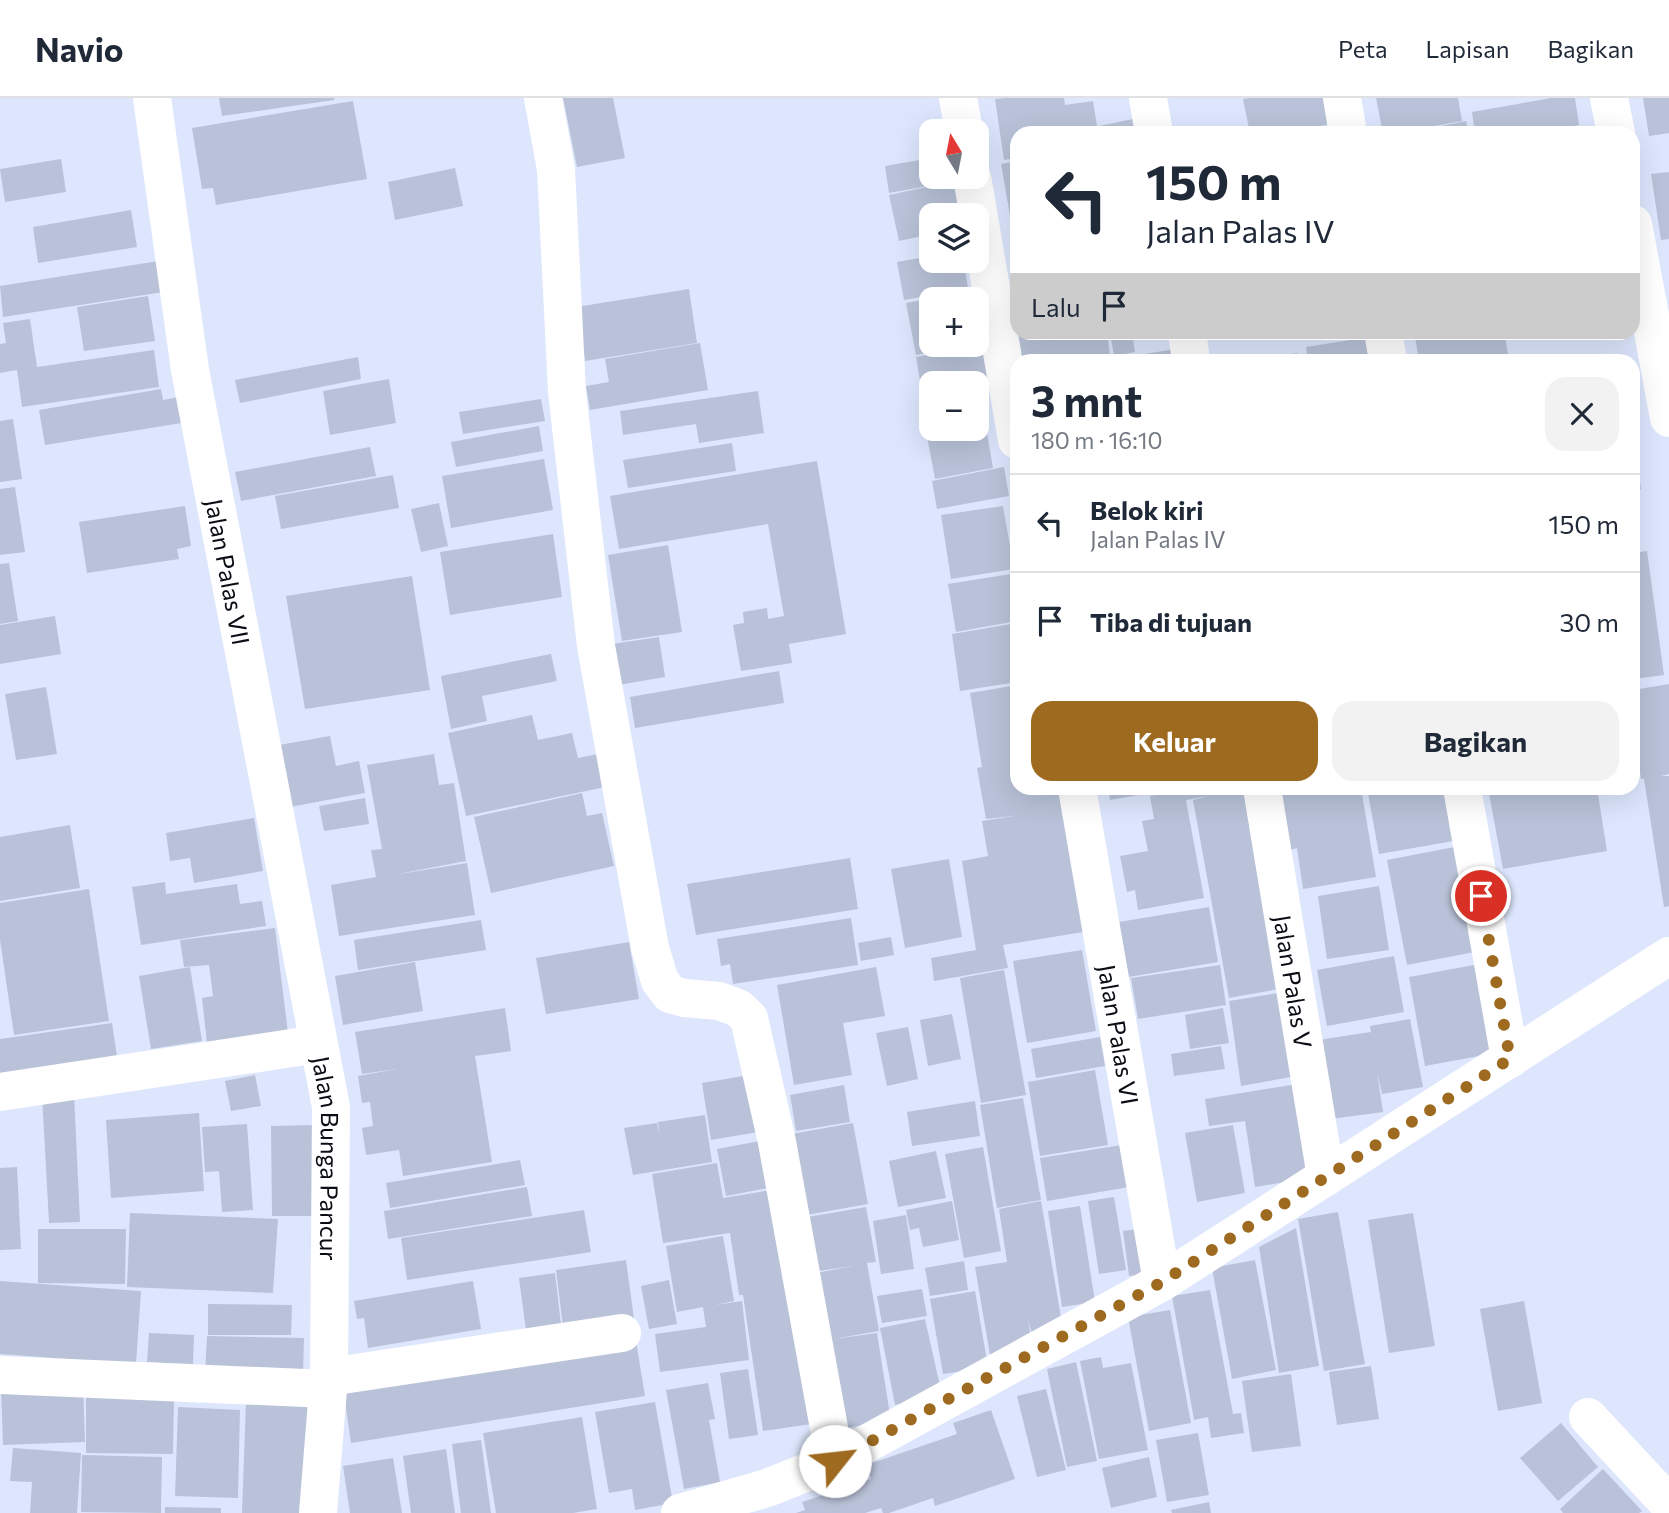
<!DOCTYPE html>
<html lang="id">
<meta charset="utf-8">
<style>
:root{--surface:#fff;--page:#f2f2f3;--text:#1f2937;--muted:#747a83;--line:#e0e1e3;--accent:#9d6a20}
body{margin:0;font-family:Commissioner,sans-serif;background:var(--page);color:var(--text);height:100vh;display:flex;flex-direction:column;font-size:26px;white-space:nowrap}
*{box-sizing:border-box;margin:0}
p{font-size:23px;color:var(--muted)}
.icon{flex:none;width:38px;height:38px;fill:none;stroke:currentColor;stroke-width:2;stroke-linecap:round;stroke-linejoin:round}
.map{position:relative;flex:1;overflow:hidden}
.panel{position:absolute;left:1010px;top:256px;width:630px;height:441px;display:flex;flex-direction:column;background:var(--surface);border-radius:21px;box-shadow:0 7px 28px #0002}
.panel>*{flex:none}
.banner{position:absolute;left:1010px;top:28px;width:630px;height:214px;border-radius:21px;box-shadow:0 7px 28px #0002;background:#fff;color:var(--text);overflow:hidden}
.needle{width:46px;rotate:350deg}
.buttons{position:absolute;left:919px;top:21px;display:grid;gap:14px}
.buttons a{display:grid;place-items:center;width:70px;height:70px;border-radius:14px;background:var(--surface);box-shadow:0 7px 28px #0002;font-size:35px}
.pin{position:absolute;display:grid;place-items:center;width:60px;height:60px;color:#fff;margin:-30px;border:4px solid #fff;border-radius:50%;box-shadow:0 2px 7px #0007}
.me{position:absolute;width:77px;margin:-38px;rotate:61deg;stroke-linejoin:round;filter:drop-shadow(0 0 5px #0008)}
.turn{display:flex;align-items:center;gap:24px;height:147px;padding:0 21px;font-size:32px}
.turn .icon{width:91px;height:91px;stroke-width:2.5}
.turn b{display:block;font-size:49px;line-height:60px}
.then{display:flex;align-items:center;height:66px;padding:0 21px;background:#0003;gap:14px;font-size:26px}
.round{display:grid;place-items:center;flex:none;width:74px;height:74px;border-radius:21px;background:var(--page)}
.headline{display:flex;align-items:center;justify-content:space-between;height:119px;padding:0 21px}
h1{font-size:42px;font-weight:700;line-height:52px}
.primary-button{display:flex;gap:14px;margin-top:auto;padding:14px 21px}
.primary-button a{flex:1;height:80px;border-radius:21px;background:var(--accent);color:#fff;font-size:28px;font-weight:700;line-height:80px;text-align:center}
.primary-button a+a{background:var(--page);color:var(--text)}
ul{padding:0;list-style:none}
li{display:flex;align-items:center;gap:21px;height:98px;padding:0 21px;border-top:2px solid var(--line)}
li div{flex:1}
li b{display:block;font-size:26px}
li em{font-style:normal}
header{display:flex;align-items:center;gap:42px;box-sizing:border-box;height:98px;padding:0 35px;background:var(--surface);border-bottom:2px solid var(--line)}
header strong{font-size:33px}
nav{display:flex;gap:38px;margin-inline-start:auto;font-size:24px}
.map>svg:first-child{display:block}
.building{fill:#b9c2d8;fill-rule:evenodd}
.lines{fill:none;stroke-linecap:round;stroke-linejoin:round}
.minor{stroke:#fff;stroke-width:38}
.route{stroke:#9d6a20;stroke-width:12;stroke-dasharray:0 21.6}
.labels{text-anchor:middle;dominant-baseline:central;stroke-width:5;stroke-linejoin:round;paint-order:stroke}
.street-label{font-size:24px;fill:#0a0d14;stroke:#fff}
</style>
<header>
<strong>Navio</strong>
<nav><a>Peta</a><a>Lapisan</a><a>Bagikan</a></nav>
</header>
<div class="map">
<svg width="1669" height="1415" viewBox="0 0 1669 1415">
<rect width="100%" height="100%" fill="#dde6fd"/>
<!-- building -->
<g class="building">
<path d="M219,0H334V2L222,18Z"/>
<path d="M563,0H613L625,60L577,69Z"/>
<path d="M1005,0H1064L1065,7L1093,3L1098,35H1069L1068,27V35H1017V60L1004,62L995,1Z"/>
<path d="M1250,0H1324L1330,26L1287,35H1250L1243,1Z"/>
<path d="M1376,0H1458L1462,23L1396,35H1383Z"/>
<path d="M1551,0H1575L1579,27L1532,35H1475L1472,14Z"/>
<path d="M1643,0H1669V35L1649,38Z"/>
<path d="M353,3L367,81L216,107L213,90L202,91L192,30Z"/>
<path d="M1133,21L1136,35H1100L1099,28Z"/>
<path d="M1466,23L1469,35H1418L1417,33Z"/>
<path d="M931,60V79H952L953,84H956L962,117H931V136L899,143L889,97L945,85L889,95L885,68Z"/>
<path d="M61,61L66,94L5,104L0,71Z"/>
<path d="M1017,63V146H1015L1001,66Z"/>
<path d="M455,70L463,108L395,122L388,84Z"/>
<path d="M1669,74V141L1661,142L1651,76Z"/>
<path d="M131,112L137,149L38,165L33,129Z"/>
<path d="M931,158V163H964L968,191L904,202L897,164Z"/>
<path d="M165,162L170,193L3,219L0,188Z"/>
<path d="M689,191L697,245L585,263L576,209Z"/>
<path d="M978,192L983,221L976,222V201H933Z"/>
<path d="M148,198L155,243L84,253L77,209Z"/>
<path d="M931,200V247L963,248L916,257L906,205Z"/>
<path d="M30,221L37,269L154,252L159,289L22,309L17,272L0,275V246L6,245L3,225Z"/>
<path d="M1017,234H1107L1110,258L1080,262H1018Z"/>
<path d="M1110,234H1132L1135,254L1114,258Z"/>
<path d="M1301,234H1333V236L1302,241Z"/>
<path d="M1414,234H1504L1509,262H1419Z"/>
<path d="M1376,238L1380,262H1308L1306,249Z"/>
<path d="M700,245L708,292L590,312L586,288L609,284L605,261Z"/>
<path d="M985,246L993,286L979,289L993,370L935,381L920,301L923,300L916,259ZM931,285H976V331H931Z"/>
<path d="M1181,250L1184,262H1114V261Z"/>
<path d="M1297,255L1299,262H1262V261Z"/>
<path d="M358,259L361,281L240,305L235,282Z"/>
<path d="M389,281L396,325L330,337L323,293Z"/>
<path d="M161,291L163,302L190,297L194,323L45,347L39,312Z"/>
<path d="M758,293L764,335L699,345L696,326L623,337L620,313Z"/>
<path d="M541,301L545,323L463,336L459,314Z"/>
<path d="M13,321L22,381L0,384V323Z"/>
<path d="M539,328L543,353L456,369L451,344Z"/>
<path d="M732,345L736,373L628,390L623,362Z"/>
<path d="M370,349L376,378L241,403L235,374Z"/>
<path d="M1634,349L1641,391L1633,392V350Z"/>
<path d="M544,361L553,412L451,430L442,378Z"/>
<path d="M817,363L846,536L789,546L792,565L741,573L733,527L744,525L743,514L767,510L768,521L784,518L768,426L619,451L610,398Z"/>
<path d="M1004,369L1009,398L937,411L932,383Z"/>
<path d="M393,377L399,410L281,431L275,398Z"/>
<path d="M15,389L25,454L0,457V391Z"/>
<path d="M439,405L448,448L421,454L411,411Z"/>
<path d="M185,408L191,448L177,451L179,461L87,475L79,424Z"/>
<path d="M1003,408L1014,471L951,481L941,417Z"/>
<path d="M553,436L562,499L450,517L440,454Z"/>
<path d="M668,447L682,534L622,543L608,457Z"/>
<path d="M1647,453L1664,577L1633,581V455Z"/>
<path d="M9,465L18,523L0,526V466Z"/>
<path d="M1017,475V523L956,534L948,486Z"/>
<path d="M412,478L430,592L305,611L286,498Z"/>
<path d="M55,518L61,556L0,566V527Z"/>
<path d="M1017,525V584L960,593L952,536Z"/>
<path d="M659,539L665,579L618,587L612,546Z"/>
<path d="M551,556L557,583L482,598L487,623L451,631L441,578Z"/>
<path d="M779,573L784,605L635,630L630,599Z"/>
<path d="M1669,586V676L1661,678H1669V808L1664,809L1644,681H1641L1636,651L1633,652V592Z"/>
<path d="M1017,587V690H1063L1083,834L1003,847L1008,870L934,883L931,860L976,852L962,763L988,758L982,723L1014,718L986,721L977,670L982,669L970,595Z"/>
<path d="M46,589L57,656L16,662L5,596Z"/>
<path d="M532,617L538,642L572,635L578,660L608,654L615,687L466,718L448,635Z"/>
<path d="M330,638L336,668L359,663L365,695L279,711L268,649Z"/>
<path d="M434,656L439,687L454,685L466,763L393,777L467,765L475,817L339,838L331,787L376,779L371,752L382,751L367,667Z"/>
<path d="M1108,690H1173V691L1110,702Z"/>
<path d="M1184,690H1254L1290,889L1229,900L1193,702L1209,698L1186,702L1204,800L1138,812L1135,792L1127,794L1120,758L1148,753L1142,723L1154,721L1150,698L1185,692Z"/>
<path d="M1279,690H1361L1376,779L1303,791L1297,750L1290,752Z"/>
<path d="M1367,690H1455L1465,741L1379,756Z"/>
<path d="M1488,690H1597L1607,753L1503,771Z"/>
<path d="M582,695L587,718L602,715L614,768L491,795L474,719Z"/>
<path d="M365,700L369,726L324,733L319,708Z"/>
<path d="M254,720L263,773L194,785L190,760L170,763L166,735Z"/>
<path d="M70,727L80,790L0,803V739Z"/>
<path d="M1465,747L1485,852L1407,867L1387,762Z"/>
<path d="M850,760L858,811L696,837L687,786Z"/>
<path d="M949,761L962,839L905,850L891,771Z"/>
<path d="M165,784L166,796L237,786L240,806L262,803L266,828L141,847L132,789Z"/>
<path d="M1379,788L1389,852L1327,861L1318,798Z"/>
<path d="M89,791L109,923L14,937L0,842V805Z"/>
<path d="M1209,809L1218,864L1129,879L1119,824Z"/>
<path d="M851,820L858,867L733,886L730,866L721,868L717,841Z"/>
<path d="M481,822L486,852L358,872L354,842Z"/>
<path d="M275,830L288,935L207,945L202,900L213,898L209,867L184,869L180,842Z"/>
<path d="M891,839L894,857L861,863L858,845Z"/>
<path d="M629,844L639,901L546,916L536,860Z"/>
<path d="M1082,852L1096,933L1027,945L1013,863Z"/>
<path d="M1394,858L1404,914L1327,928L1317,872Z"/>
<path d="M415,864L423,913L343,927L335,878Z"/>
<path d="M1485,865L1501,954L1425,968L1409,879Z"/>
<path d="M1220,867L1226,907L1138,921L1131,880Z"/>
<path d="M190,869L202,943L151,951L139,878Z"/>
<path d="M876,869L885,918L843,925L852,977L794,987L777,887Z"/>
<path d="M1004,872L1026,997L981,1005L960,880Z"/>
<path d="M1290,893L1302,977L1241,988L1229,903Z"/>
<path d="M505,910L511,953L475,958L492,1064L403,1078L399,1052L366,1057L362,1030L373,1028L370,1004L362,1005L358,978L397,971L362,976L355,934Z"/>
<path d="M1223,910L1229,945L1190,951L1185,917Z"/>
<path d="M952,916L961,961L928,968L920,922Z"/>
<path d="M1410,921L1423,989L1382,996L1377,974L1383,1014L1331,1021L1318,942L1371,934L1370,928Z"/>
<path d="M112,925L118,965L0,982V941Z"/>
<path d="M908,929L918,981L887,988L876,935Z"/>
<path d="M1100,939L1105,968L1036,980L1031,951Z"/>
<path d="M1221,948L1225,971L1174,978L1171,956Z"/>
<path d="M1095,972L1108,1047L1040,1058L1028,984Z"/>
<path d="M761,975L770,1032L711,1042L702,985Z"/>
<path d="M255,977L261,1008L231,1013L225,983Z"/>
<path d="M1297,986L1311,1080L1255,1089L1245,1023L1209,1028L1205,1001Z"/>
<path d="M844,987L850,1024L796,1033L790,997Z"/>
<path d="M74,996L80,1124L49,1125L42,997Z"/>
<path d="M1023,1000L1041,1102L997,1110L980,1007Z"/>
<path d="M975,1003L980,1038L912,1048L907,1014Z"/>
<path d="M199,1015L204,1093L111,1100L106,1022Z"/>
<path d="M705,1017L712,1064L633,1077L624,1030L657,1025L660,1037L658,1024Z"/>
<path d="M853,1025L868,1106L801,1118L786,1037Z"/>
<path d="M247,1026L253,1112L222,1114L219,1073L205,1074L202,1029Z"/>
<path d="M314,1027V1118H272L271,1028Z"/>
<path d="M1233,1027L1245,1095L1197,1104L1185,1035Z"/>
<path d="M770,1041L779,1088L726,1098L717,1051Z"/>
<path d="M1128,1046L1135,1088L1047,1103L1040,1060Z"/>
<path d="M983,1049L1001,1153L964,1160L945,1056Z"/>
<path d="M936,1053L946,1100L898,1109L889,1063Z"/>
<path d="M520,1062L525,1087L390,1110L386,1085Z"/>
<path d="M717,1065L723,1100L783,1090L798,1188L783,1191L800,1189L819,1325L763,1333L743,1197H739L730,1135L663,1145L652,1076Z"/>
<path d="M17,1069L21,1151L0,1152V1070Z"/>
<path d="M527,1089L532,1118L388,1141L384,1113Z"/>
<path d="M1114,1099L1126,1172L1099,1176L1088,1103Z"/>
<path d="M952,1103L959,1142L923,1149L919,1130L910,1132L906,1112Z"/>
<path d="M1041,1103L1063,1231L1032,1236L1028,1222L1033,1250L990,1257L975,1169L1007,1164L999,1111Z"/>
<path d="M1080,1108L1095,1204L1062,1209L1048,1113Z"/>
<path d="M866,1109L876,1164L867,1165L879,1233L833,1241L877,1235L891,1323L832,1332L806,1177L853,1168L805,1175L796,1121Z"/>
<path d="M584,1112L591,1154L407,1182L401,1140Z"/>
<path d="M1338,1114L1365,1266L1324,1273L1298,1121Z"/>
<path d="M130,1115L278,1121L273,1195L127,1189Z"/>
<path d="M1413,1115L1435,1248L1389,1255L1368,1122Z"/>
<path d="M906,1117L914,1171L881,1176L873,1123Z"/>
<path d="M1148,1130L1154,1175L1129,1178L1123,1133Z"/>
<path d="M1296,1130L1319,1268L1279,1275L1259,1149Z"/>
<path d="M38,1131H126L125,1186L38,1185Z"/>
<path d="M723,1138L734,1203L715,1207L742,1203L749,1262L660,1274L655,1236L706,1229L703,1209L677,1214L666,1148Z"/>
<path d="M626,1162L635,1228L564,1237L556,1172Z"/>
<path d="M1255,1162L1276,1272L1232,1281L1212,1170Z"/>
<path d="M964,1163L968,1192L930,1198L925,1170Z"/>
<path d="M555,1175L562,1235L527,1240L519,1180Z"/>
<path d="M669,1182L677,1226L649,1231L641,1188Z"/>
<path d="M0,1183L141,1193L136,1266L0,1256Z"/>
<path d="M473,1183L481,1231L368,1250L364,1220L357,1221L354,1203Z"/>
<path d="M922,1191L927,1218L882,1225L877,1198Z"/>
<path d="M1210,1192L1233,1316L1241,1315L1244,1335L1211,1340L1208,1319L1194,1322L1172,1198Z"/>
<path d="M975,1193L988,1269L943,1276L930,1201Z"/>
<path d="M1524,1203L1542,1305L1498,1313L1480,1211Z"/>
<path d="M208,1206L292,1207L291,1237H208Z"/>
<path d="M1170,1212L1191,1325L1149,1333L1128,1219Z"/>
<path d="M925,1221L942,1297L895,1307L880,1230Z"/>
<path d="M149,1235L194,1237L193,1266L147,1264Z"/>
<path d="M635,1237L645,1298L351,1345L342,1283Z"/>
<path d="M207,1238L304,1240L303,1277L205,1275Z"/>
<path d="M1101,1259L1103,1270L1131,1265L1148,1352L1099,1361L1080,1263Z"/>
<path d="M1076,1264L1097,1363L1067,1369L1047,1271Z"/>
<path d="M1371,1268L1379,1321L1337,1327L1329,1274Z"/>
<path d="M748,1271L758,1337L729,1341L720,1275Z"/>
<path d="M1291,1276L1301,1348L1252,1354L1242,1283Z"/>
<path d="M83,1285L85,1344L3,1347L1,1288Z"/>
<path d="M708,1285L715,1321L709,1322L720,1384L684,1391L666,1292Z"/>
<path d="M1046,1291L1066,1372L1037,1379L1017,1298Z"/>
<path d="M86,1298L174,1299L173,1356L86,1355Z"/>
<path d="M246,1303L314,1305L309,1415H242Z"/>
<path d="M655,1304L673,1405L635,1412L632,1391L609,1395L595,1314Z"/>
<path d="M178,1309L240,1312L238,1400L175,1398Z"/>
<path d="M991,1312L1015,1381L935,1408L933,1400L889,1415H883L881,1410L865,1415H796L805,1412L802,1404L871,1381L866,1367L957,1336L953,1325Z"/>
<path d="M582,1319L597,1411L573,1415H496L483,1335Z"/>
<path d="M1561,1325L1598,1369L1558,1403L1520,1360Z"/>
<path d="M1198,1335L1209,1397L1167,1404L1156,1342Z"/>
<path d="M481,1342L491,1415H461L452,1346Z"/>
<path d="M13,1350L81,1355L77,1415H30L32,1384L10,1383Z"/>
<path d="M446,1351L455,1415H411L403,1358Z"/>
<path d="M82,1357L162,1359L161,1415L81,1414Z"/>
<path d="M1149,1359L1157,1399L1111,1410L1102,1370Z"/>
<path d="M393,1360L402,1415H350L343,1368Z"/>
<path d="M1603,1371L1642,1413L1639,1415H1563L1560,1411Z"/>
<path d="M1209,1404L1211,1415H1172L1171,1412Z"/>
<path d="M165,1409L221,1410V1415H165Z"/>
</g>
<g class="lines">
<!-- minor -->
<g class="minor">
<path id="s1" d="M152,0L190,272L331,1009L329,1279L318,1415"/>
<path d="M543,0L556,71L567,294L596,548L650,850L660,883L670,896L684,900L719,903L738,910L749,920L777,1044L835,1363"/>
<path d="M958,0L964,33"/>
<path d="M1148,0L1154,35"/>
<path d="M1342,0L1348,35"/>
<path d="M1609,0L1616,35"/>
<path d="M972,79L1017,342"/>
<path d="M1633,126L1669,320"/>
<path d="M1187,234L1191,262"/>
<path d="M1383,234L1388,262"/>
<path id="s2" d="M1077,690L1162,1184"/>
<path id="s3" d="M1262,690L1326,1079"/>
<path d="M1462,690L1510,961"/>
<path d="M0,994L318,946"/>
<path d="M0,1277L328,1291"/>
<path d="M329,1279L622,1235"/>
<path d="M1588,1319L1669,1406"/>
<path d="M680,1415L767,1390L835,1363L1162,1184L1669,858"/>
</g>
</g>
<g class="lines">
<!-- route -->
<path class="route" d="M835,1363L1162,1184L1510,961L1481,798"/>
</g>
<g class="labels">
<!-- street labels -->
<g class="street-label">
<text stroke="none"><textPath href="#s1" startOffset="480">Jalan Palas VII</textPath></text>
<text stroke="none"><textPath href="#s3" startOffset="196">Jalan Palas V</textPath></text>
<text stroke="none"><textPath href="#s2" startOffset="250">Jalan Palas VI</textPath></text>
<text stroke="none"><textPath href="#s1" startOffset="1076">Jalan Bunga Pancur</textPath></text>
</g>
</g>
</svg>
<div class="buttons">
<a><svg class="needle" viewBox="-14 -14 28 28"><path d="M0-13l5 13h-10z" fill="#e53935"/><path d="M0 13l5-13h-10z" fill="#747a83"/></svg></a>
<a><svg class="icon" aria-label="layers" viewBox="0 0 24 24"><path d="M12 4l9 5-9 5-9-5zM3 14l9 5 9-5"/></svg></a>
<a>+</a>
<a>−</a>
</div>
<div class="pin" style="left:1481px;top:798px;background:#d93025"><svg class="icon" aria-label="arrive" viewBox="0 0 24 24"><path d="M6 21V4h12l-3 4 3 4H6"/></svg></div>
<svg class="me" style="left:835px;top:1363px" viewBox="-20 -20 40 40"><circle r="19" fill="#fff"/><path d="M0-13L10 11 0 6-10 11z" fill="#9d6a20"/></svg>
<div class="banner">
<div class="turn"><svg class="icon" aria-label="left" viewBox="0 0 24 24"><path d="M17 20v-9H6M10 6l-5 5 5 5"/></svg><div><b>150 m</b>Jalan Palas IV</div></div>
<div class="then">Lalu<svg class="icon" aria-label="arrive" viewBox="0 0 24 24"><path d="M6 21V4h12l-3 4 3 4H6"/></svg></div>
</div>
<section class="panel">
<div class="headline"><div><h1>3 mnt</h1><p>180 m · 16:10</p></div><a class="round"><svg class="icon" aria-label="close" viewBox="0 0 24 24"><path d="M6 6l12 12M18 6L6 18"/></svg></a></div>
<ul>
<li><svg class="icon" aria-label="left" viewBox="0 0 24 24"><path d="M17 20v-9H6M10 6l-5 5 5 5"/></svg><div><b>Belok kiri</b><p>Jalan Palas IV</p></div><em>150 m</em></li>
<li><svg class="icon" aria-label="arrive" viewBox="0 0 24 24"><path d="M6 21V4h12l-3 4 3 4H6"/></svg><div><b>Tiba di tujuan</b></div><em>30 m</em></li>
</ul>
<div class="primary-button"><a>Keluar</a><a>Bagikan</a></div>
</section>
</div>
